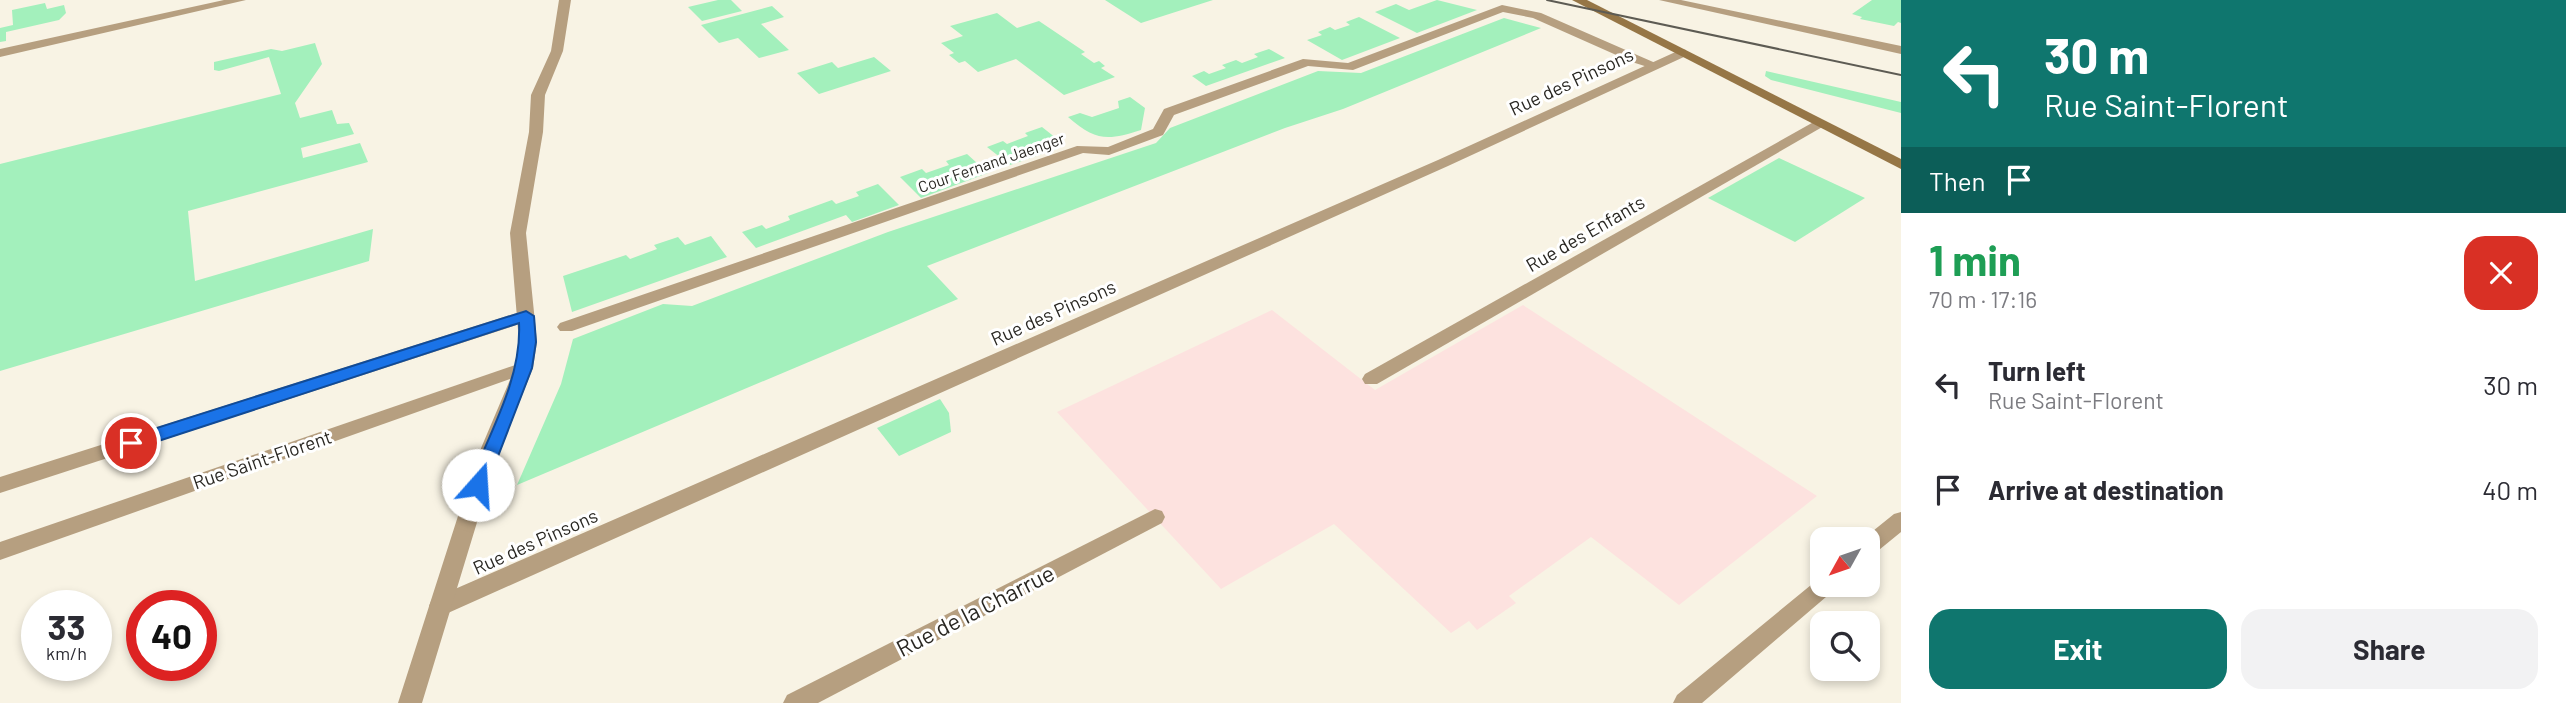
<!DOCTYPE html>
<meta charset="utf-8">
<style>
:root{--surface:#fff;--page:#f2f2f3;--text:#2b2b33;--muted:#7c7c81;--accent:#0f766e}
body{margin:0;font-family:Barlow,sans-serif;background:var(--page);color:var(--text);height:100vh;display:flex;flex-direction:column;font-size:26px;white-space:nowrap}
*{box-sizing:border-box;margin:0}
p{font-size:23px;color:var(--muted)}
.icon{flex:none;width:38px;height:38px;fill:none;stroke:currentColor;stroke-width:2;stroke-linecap:round;stroke-linejoin:round}
.map{position:relative;flex:1;overflow:hidden}
.side{display:flex;flex-direction:column;background:var(--surface);width:665px}
.side>*{flex:none}
.guide{background:#0f766e;color:#fff;overflow:hidden}
.needle{width:46px;rotate:230deg}
.controls{position:absolute;left:1810px;top:527px;display:grid;gap:14px}
.controls a{display:grid;place-items:center;width:70px;height:70px;border-radius:14px;background:var(--surface);box-shadow:0 4px 10px #0003;font-size:35px}
.speed{position:absolute;left:21px;top:590px;display:flex;gap:14px;font-size:35px;font-weight:700;text-align:center}
.speed>*{display:grid;place-content:center;width:91px;height:91px;border-radius:50%;background:var(--surface);box-shadow:0 4px 10px #0003;line-height:1}
.speed small{font-size:18px;font-weight:400}
.speed .limit{border:10px solid #d22;background:#fff;color:#111}
.pin{position:absolute;display:grid;place-items:center;width:60px;height:60px;color:#fff;margin:-30px;border:4px solid #fff;border-radius:50%;box-shadow:0 2px 7px #0007}
.me{position:absolute;width:77px;margin:-38px;rotate:19deg;stroke-linejoin:round;filter:drop-shadow(0 0 5px #0008)}
.turn{display:flex;align-items:center;gap:24px;height:147px;padding:0 28px;font-size:32px}
.turn .icon{width:91px;height:91px;stroke-width:2.5}
.turn b{display:block;font-size:49px;line-height:60px}
.then{display:flex;align-items:center;height:66px;padding:0 28px;background:#0003;gap:14px;font-size:26px}
.round{display:grid;place-items:center;flex:none;width:74px;height:74px;border-radius:21px;background:var(--page)}
.headline{display:flex;align-items:center;justify-content:space-between;height:119px;padding:0 28px}
h1{font-size:42px;font-weight:700;line-height:52px;color:#1e9e55}
.cta{display:flex;gap:14px;margin-top:auto;padding:14px 28px}
.cta a{flex:1;height:80px;border-radius:21px;background:var(--accent);color:#fff;font-size:28px;font-weight:700;line-height:80px;text-align:center}
.cta a+a{background:var(--page);color:var(--text)}
ul{padding:0;list-style:none}
li{display:flex;align-items:center;gap:21px;height:105px;padding:0 28px}
li div{flex:1}
li b{display:block;font-size:26px}
li em{font-style:normal}
main{display:flex;flex:1;min-height:0}
.map>svg:first-child{display:block}
.education{fill:#fde2df}
.green{fill:#a3f0bc}
.lines{fill:none;stroke-linecap:round;stroke-linejoin:round}
.pedestrian{fill:#b69f80;fill-rule:evenodd}
.minor{fill:#b69f80;fill-rule:evenodd}
.tertiary{fill:#b69f80;fill-rule:evenodd}
.secondary{fill:#967646;fill-rule:evenodd}
.tram{stroke:#5d5b53;stroke-width:2}
.route{fill:#1a73e8;stroke:#114b97;stroke-width:2}
.labels{text-anchor:middle;dominant-baseline:central;stroke-width:6;stroke-linejoin:round;paint-order:stroke}
.far-street-label{font-size:16px;fill:#292722;stroke:#fff}
.street-label{font-size:19px;fill:#292722;stroke:#fff}
.near-street-label{font-size:23px;fill:#292722;stroke:#fff}
</style>
<main>
<div class="map">
<svg width="1901" height="703" viewBox="0 0 1901 703">
<rect width="100%" height="100%" fill="#f8f3e4"/>
<!-- education -->
<path class="education" d="M1523,305L1817,496L1679,605L1591,537L1509,596L1516,603L1477,630L1469,621L1451,633L1334,524L1221,589L1057,412L1272,310L1375,390Z"/>
<!-- green -->
<g class="green">
<path d="M718,0H731L742,11L702,21L688,7Z"/>
<path d="M1105,0H1213L1141,23Z"/>
<path d="M1437,0L1477,10L1417,33L1375,12L1396,4L1409,10Z"/>
<path d="M1872,0H1901V23L1898,22L1894,26L1860,19L1862,17L1852,14Z"/>
<path d="M45,3L47,9L64,5L66,13L59,20L6,32V41L0,42V28L13,25L12,10Z"/>
<path d="M772,6L784,17L761,24L789,50L759,58L738,38L719,43L701,25Z"/>
<path d="M997,13L1017,28L1039,21L1085,52L1081,54L1094,63L1099,61L1105,66L1101,68L1115,77L1064,95L1016,59L978,72L965,61L959,63L949,55L954,53L941,43L963,36L950,26Z"/>
<path d="M1359,17L1400,38L1342,60L1307,40L1322,35L1318,32L1330,27L1335,30L1350,25L1346,22Z"/>
<path d="M1504,18L1541,28L1343,109L1285,128L927,266L958,299L517,485L561,384L573,339L663,304L692,306L888,232L1156,143L1170,128L1318,71L1361,73Z"/>
<path d="M315,43L322,64L295,103L300,118L332,110L337,124L349,123L354,134L301,148L303,158L360,143L368,162L188,211L195,281L373,229L369,261L0,371V164L281,94L269,57L219,71L214,70V62L271,49L282,51Z"/>
<path d="M1269,49L1285,58L1206,86L1192,76L1204,71L1209,74L1226,68L1222,65L1236,60L1242,63L1258,57L1254,54Z"/>
<path d="M874,57L891,71L819,94L797,73L832,62L838,68Z"/>
<path d="M1766,71L1901,102V113L1771,80L1765,76Z"/>
<path d="M1130,97L1145,108L1141,130C1107,141 1096,141 1068,117L1080,113L1092,117L1119,108L1118,101Z"/>
<path d="M1042,127L1061,142L1059,148L1010,165L987,147L1003,141L1007,144L1028,136L1025,133Z"/>
<path d="M967,154L988,173L921,198L900,177L922,169L926,173L949,165L946,161Z"/>
<path d="M1779,158L1865,198L1795,242L1708,198Z"/>
<path d="M878,184L899,205L852,222L846,215L756,248L742,232L762,225L766,229L790,220L788,216L832,200L836,204L859,196L856,192Z"/>
<path d="M711,236L727,257L572,312L563,276L626,255L630,259L657,249L654,245L678,237L685,245Z"/>
<path d="M940,399L949,413L951,432L899,456L877,428Z"/>
</g>
<g class="lines">
<!-- pedestrian -->
<path class="pedestrian" d="M1502,5L1541,13L1660,65L1654,69L1632,62L1533,18L1503,12L1353,70L1308,66L1174,115L1163,135L1109,155L1083,153L572,331H560L557,327L560,323L1077,146L1108,147L1153,129L1164,109L1303,59L1348,63Z"/>
<!-- minor -->
<g class="minor">
<path d="M224,0H246L0,57V49Z"/>
<path d="M1682,49L1686,50V56L1448,166L448,613L440,616L432,613L429,606L432,599L1438,160Z"/>
<path d="M1819,119L1826,123L1824,126L1377,384H1365L1362,379L1365,374Z"/>
<path d="M526,310L532,312L534,316L532,320L0,493V477Z"/>
<path d="M524,362L530,364L533,368L530,372L0,560V542Z"/>
<path d="M1155,509L1162,511L1165,517L1162,523L818,703H783L787,695Z"/>
<path d="M1901,512V532L1874,554L1867,557V539H1863L1894,514Z"/>
<path d="M1822,576V584H1836L1833,591L1702,703H1673L1677,695Z"/>
</g>
<!-- tertiary -->
<g class="tertiary">
<path d="M559,0H571L563,51L545,95L543,132L526,233L537,342L533,368L496,460L422,703H398L476,460L515,368L519,342L510,233L529,132L531,95L551,51Z"/>
<path d="M1659,0H1681L1901,46V54Z"/>
</g>
<!-- secondary -->
<path class="secondary" d="M1572,0H1587L1901,159V169Z"/>
<!-- tram -->
<path class="tram" d="M1547,0L1901,75"/>
</g>
<!-- route -->
<path class="route" d="M526,311L534,316L536,342L532,368L485,490H472L469,485C489,434 522,379 519,323L131,450L125,448L122,443L125,438Z"/>
<g class="labels">
<!-- far-street labels -->
<g class="far-street-label">
<text transform="translate(991 162) rotate(-19)">Cour Fernand Jaenger</text>
</g>
<!-- street labels -->
<g class="street-label">
<text transform="translate(1571 81) rotate(-25)">Rue des Pinsons</text>
<text transform="translate(1585 233) rotate(-30)">Rue des Enfants</text>
<text transform="translate(1053 312) rotate(-24)">Rue des Pinsons</text>
<text transform="translate(262 459) rotate(-19)">Rue Saint-Florent</text>
<text transform="translate(535 541) rotate(-24)">Rue des Pinsons</text>
</g>
<!-- near-street labels -->
<g class="near-street-label">
<text transform="translate(975 610) rotate(-27)">Rue de la Charrue</text>
</g>
</g>
</svg>
<div class="controls">
<a><svg class="needle" viewBox="-14 -14 28 28"><path d="M0-13l5 13h-10z" fill="#e53935"/><path d="M0 13l5-13h-10z" fill="#7c7c81"/></svg></a>
<a><svg class="icon" aria-label="search" viewBox="0 0 24 24"><circle cx="10" cy="10" r="6"/><path d="M15 15l6 6"/></svg></a>
</div>
<div class="speed"><div>33<small>km/h</small></div><div class="limit">40</div></div>
<div class="pin" style="left:131px;top:443px;background:#d93025"><svg class="icon" aria-label="arrive" viewBox="0 0 24 24"><path d="M6 21V4h12l-3 4 3 4H6"/></svg></div>
<svg class="me" style="left:478px;top:485px" viewBox="-20 -20 40 40"><circle r="19" fill="#fff"/><path d="M0-13L10 11 0 6-10 11z" fill="#1a73e8"/></svg>
</div>
<section class="side">
<div class="guide">
<div class="turn"><svg class="icon" aria-label="left" viewBox="0 0 24 24"><path d="M17 20v-9H6M10 6l-5 5 5 5"/></svg><div><b>30 m</b>Rue Saint-Florent</div></div>
<div class="then">Then<svg class="icon" aria-label="arrive" viewBox="0 0 24 24"><path d="M6 21V4h12l-3 4 3 4H6"/></svg></div>
</div>
<div class="headline"><div><h1>1 min</h1><p>70 m · 17:16</p></div><a class="round" style="background:#d93025;color:#fff"><svg class="icon" aria-label="close" viewBox="0 0 24 24"><path d="M6 6l12 12M18 6L6 18"/></svg></a></div>
<ul>
<li><svg class="icon" aria-label="left" viewBox="0 0 24 24"><path d="M17 20v-9H6M10 6l-5 5 5 5"/></svg><div><b>Turn left</b><p>Rue Saint-Florent</p></div><em>30 m</em></li>
<li><svg class="icon" aria-label="arrive" viewBox="0 0 24 24"><path d="M6 21V4h12l-3 4 3 4H6"/></svg><div><b>Arrive at destination</b></div><em>40 m</em></li>
</ul>
<div class="cta"><a>Exit</a><a>Share</a></div>
</section>
</main>
